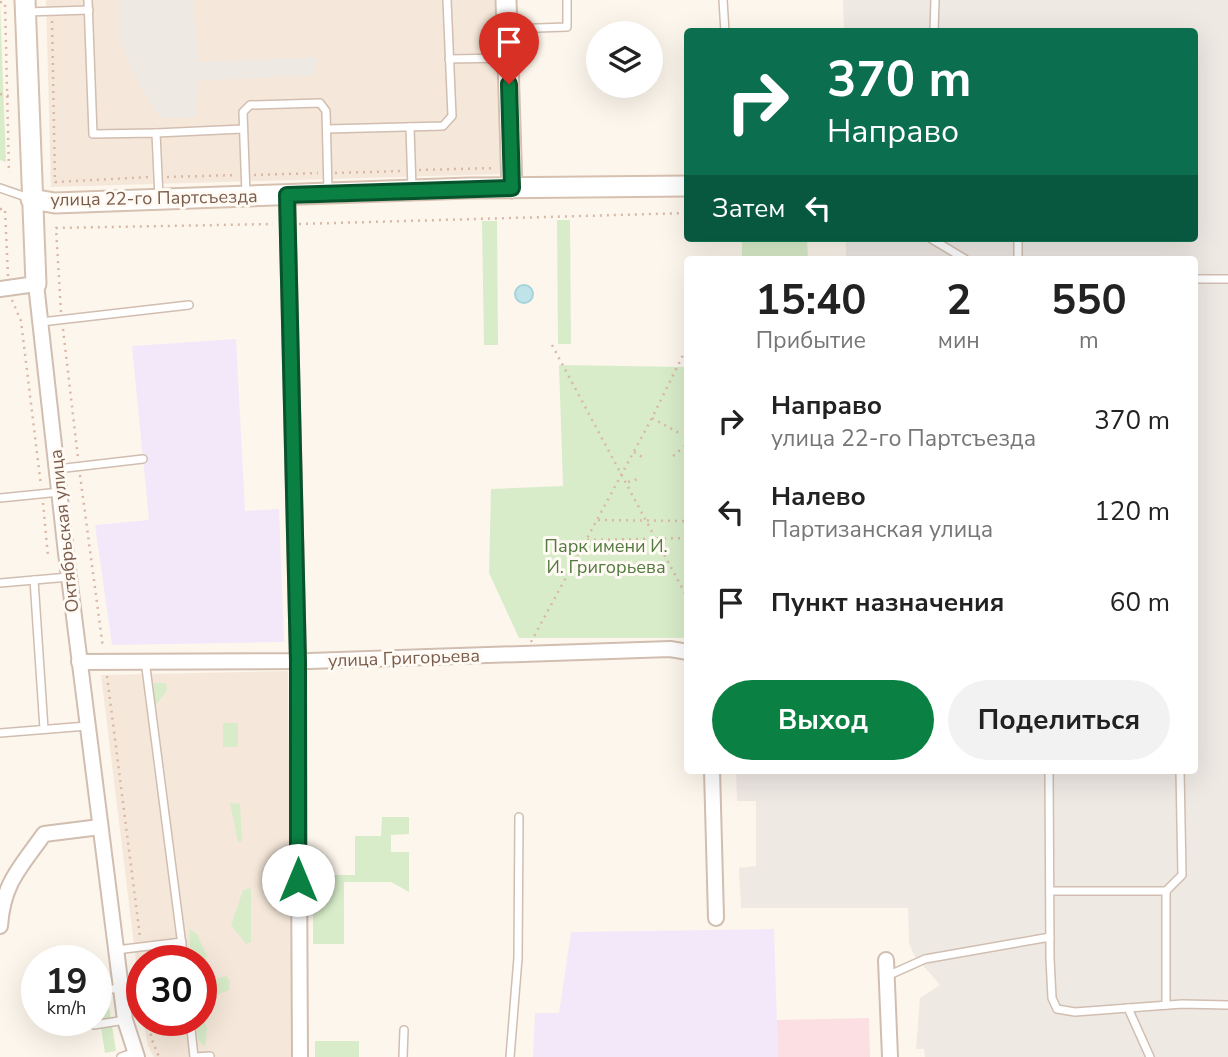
<!DOCTYPE html>
<html lang="ru">
<meta charset="utf-8">
<style>
:root{--surface:#fff;--page:#f2f2f2;--text:#222;--muted:#767676;--accent:#0b8043}
body{margin:0;font-family:"Nunito Sans",sans-serif;background:var(--page);color:var(--text);height:100vh;display:flex;flex-direction:column;font-size:26px;white-space:nowrap}
*{box-sizing:border-box;margin:0}
p{font-size:23px;color:var(--muted)}
.icon{flex:none;width:38px;height:38px;fill:none;stroke:currentColor;stroke-width:2;stroke-linecap:round;stroke-linejoin:round}
.map{position:relative;flex:1;overflow:hidden}
.side{position:absolute;left:684px;top:256px;width:514px;height:518px;display:flex;flex-direction:column;background:var(--surface);border-radius:7px;box-shadow:0 7px 28px #0002}
.side>*{flex:none}
.hud{position:absolute;left:684px;top:28px;width:514px;height:214px;border-radius:7px;box-shadow:0 7px 28px #0002;background:#0b6e4f;color:#fff;overflow:hidden}
.controls{position:absolute;left:586px;top:21px;display:grid;gap:14px}
.controls a{display:grid;place-items:center;width:77px;height:77px;border-radius:50%;background:var(--surface);box-shadow:0 7px 28px #0002;font-size:35px}
.speed{position:absolute;left:21px;top:945px;display:flex;gap:14px;font-size:35px;font-weight:700;text-align:center}
.speed>*{display:grid;place-content:center;width:91px;height:91px;border-radius:50%;background:var(--surface);box-shadow:0 7px 28px #0002;line-height:1}
.speed small{font-size:18px;font-weight:400}
.speed .limit{border:10px solid #d22;background:#fff;color:#111}
.pin{position:absolute;display:grid;place-items:center;width:60px;height:60px;color:#fff;margin:-72px -30px;border-radius:50% 50% 50% 0;rotate:-45deg;box-shadow:0 0 7px #0007}
.pin .icon{rotate:45deg}
.me{position:absolute;width:77px;margin:-38px;rotate:0deg;stroke-linejoin:round;filter:drop-shadow(0 0 5px #0008)}
.turn{display:flex;align-items:center;gap:24px;height:147px;padding:0 28px;font-size:32px}
.turn .icon{width:91px;height:91px;stroke-width:2.5}
.turn b{display:block;font-size:49px;line-height:60px}
.then{display:flex;align-items:center;height:66px;padding:0 28px;background:#0003;gap:14px;font-size:26px}
.eta{display:flex;justify-content:space-evenly;align-items:center;height:119px;text-align:center}
.eta b{font-size:42px;font-weight:700;line-height:49px}
.action{display:flex;gap:14px;margin-top:auto;padding:14px 28px}
.action a{flex:1;height:80px;border-radius:42px;background:var(--accent);color:#fff;font-size:28px;font-weight:700;line-height:80px;text-align:center}
.action a+a{background:var(--page);color:var(--text)}
ul{padding:0;list-style:none}
li{display:flex;align-items:center;gap:21px;height:91px;padding:0 28px}
li div{flex:1}
li b{display:block;font-size:26px}
li em{font-style:normal}
.map>svg:first-child{display:block}
.residential{fill:#f5e8da}
.industrial{fill:#efe9e4}
.education{fill:#f3e8fa}
.medical{fill:#fbdfe3}
.green{fill:#d8ecc9}
.water{fill:#bfe3e8;stroke:#a5d3da;stroke-width:2}
.lines{fill:none;stroke-linecap:round;stroke-linejoin:round}
.lane-casing{stroke:#d1beb0;stroke-width:10}
.street-casing{stroke:#d1beb0;stroke-width:18}
.secondary-casing{stroke:#d6c0b0;stroke-width:23}
.path{stroke:#d9b8a5;stroke-width:2.5;stroke-dasharray:2 5;stroke-linecap:butt}
.lane{stroke:#fff;stroke-width:7}
.street{stroke:#fff;stroke-width:14}
.secondary{stroke:#fff;stroke-width:19}
.route-casing{stroke:#07532c;stroke-width:18}
.route{stroke:#0b8043;stroke-width:12}
.labels{text-anchor:middle;dominant-baseline:central;stroke-width:6;stroke-linejoin:round;paint-order:stroke}
.street-label{font-size:18px;fill:#7a5c4d;stroke:#fffaf3}
.park-label{font-size:18px;fill:#537a41;stroke:#fffaf3}
</style>
<div class="map">
<svg width="1228" height="1057" viewBox="0 0 1228 1057">
<rect width="100%" height="100%" fill="#fdf6ec"/>
<!-- residential -->
<g class="residential">
<path d="M46,0H498L503,174L51,187Z"/>
<path d="M288,671L292,1057H154L148,1046L143,1020H201V961H142V1010L101,675Z"/>
</g>
<!-- industrial -->
<g class="industrial">
<path d="M120,0H193L198,62L317,57L315,75L197,81L196,117L160,118L135,77L120,41Z"/>
<path d="M843,0H1228V1057H925L924,1049H916L920,998L940,985L914,955L909,943L908,908H741L739,868L756,866V801H737L736,770H1195V259H846V238H1195V32L844,31Z"/>
</g>
<!-- education -->
<g class="education">
<path d="M236,339L245,511L279,509L284,642L112,645L95,525L149,520L132,346Z"/>
<path d="M774,929L778,1057H533L535,1013H559L571,932Z"/>
</g>
<!-- medical -->
<path class="medical" d="M869,1018L870,1057H778L777,1020Z"/>
<!-- green -->
<g class="green">
<path d="M0,4L6,162L0,160Z"/>
<path d="M557,220H570L571,344H558Z"/>
<path d="M482,221H497L498,345H484Z"/>
<path d="M742,238H807L808,259H742Z"/>
<path d="M559,365L688,367V638H519L489,573L491,489L563,486Z"/>
<path d="M154,683H166L167,690L155,706Z"/>
<rect x="223" y="723" width="15" height="24"/>
<path d="M230,803L240,804L242,841L238,842Z"/>
<path d="M382,817H409V834L391,835V852H409V892L391,882H344V944H313V875H355V836H381Z"/>
<path d="M251,888V942L246,944L231,925L243,890Z"/>
<path d="M189,929L197,934L207,956L201,969V961H191Z"/>
<path d="M226,976L230,981L229,990L211,997L204,982Z"/>
<path d="M107,995L116,1051L105,1053L96,996Z"/>
<path d="M201,1010L207,1029L205,1047L198,1040L196,1020H201Z"/>
<rect x="315" y="1041" width="44" height="16"/>
</g>
<!-- water -->
<circle class="water" cx="524" cy="294" r="9"/>
<g class="lines">
<!-- lane casing -->
<g class="lane-casing">
<g id="lane">
<path d="M88,0L93,134L156,133L159,198"/>
<path d="M723,0L725,32"/>
<path d="M26,12L89,10"/>
<path d="M508,29L567,27V0"/>
<path d="M934,32L935,0"/>
<path d="M449,59L505,58"/>
<path d="M410,127L412,189"/>
<path d="M327,129L443,126L452,116L447,0"/>
<path d="M156,133L243,129"/>
<path d="M0,188L29,198"/>
<path d="M246,195L243,112L250,105L320,103L326,111L328,191"/>
<path d="M930,238L965,259"/>
<path d="M1018,259V238"/>
<path d="M1195,279H1228"/>
<path d="M41,322L189,305"/>
<path d="M57,469L143,459"/>
<path d="M0,498L60,492"/>
<path d="M34,580L44,729"/>
<path d="M0,583L69,577"/>
<path d="M145,660L184,961"/>
<path d="M0,733L87,726"/>
<path d="M1049,770L1050,958L1052,998L1057,1009L1075,1012L1182,1004L1228,1005"/>
<path d="M1050,891H1166V1005"/>
<path d="M1166,891L1182,875L1180,770"/>
<path d="M116,950L182,942"/>
<path d="M887,976L925,959L1050,937"/>
<path d="M96,991L121,988"/>
<path d="M1128,1008L1150,1057"/>
<path d="M190,1020L194,1057"/>
<path d="M94,1025L125,1020"/>
<path d="M121,1057L135,1052"/>
<path d="M195,1057L210,1056"/>
<path d="M403,1057L404,1030"/>
<path d="M510,1057L518,958L519,817"/>
</g>
</g>
<!-- street casing -->
<g class="street-casing">
<g id="street">
<path d="M287,195L298,661L300,1057"/>
<path d="M0,289L36,284L66,553L125,1020L137,1057"/>
<path d="M79,662L309,661L670,649L688,652"/>
<path d="M712,770L716,918"/>
<path d="M0,926C3,883 20,868 44,834L100,827"/>
<path d="M886,960L890,1057"/>
</g>
</g>
<!-- secondary casing -->
<g class="secondary-casing">
<g id="secondary">
<path d="M25,0L36,284"/>
<path d="M506,0L512,188"/>
<path d="M31,199L55,203L469,188L688,186"/>
</g>
</g>
<!-- path -->
<g class="path">
<path d="M0,2L5,3L9,173"/>
<path d="M52,21L55,182L150,177"/>
<path d="M0,94L9,96"/>
<path d="M419,170L496,168"/>
<path d="M335,173L402,171"/>
<path d="M254,175L318,173"/>
<path d="M167,177L237,175"/>
<path d="M0,209H5L8,276"/>
<path d="M299,224L688,213"/>
<path d="M729,259L732,254"/>
<path d="M12,300L21,321L41,486"/>
<path d="M61,312L56,228L273,224"/>
<path d="M63,329L78,458"/>
<path d="M552,345L688,599"/>
<path d="M652,418L681,434"/>
<path d="M634,452L644,458"/>
<path d="M673,456L685,446"/>
<path d="M80,475L103,648"/>
<path d="M628,482L641,478"/>
<path d="M43,503L48,556"/>
<path d="M598,520L688,521"/>
<path d="M587,540L688,538"/>
<path d="M531,642L652,418L688,345"/>
<path d="M107,676L140,937"/>
<path d="M148,1020L152,1040L159,1057"/>
</g>
<!-- lane -->
<use href="#lane" class="lane"/>
<!-- street -->
<use href="#street" class="street"/>
<!-- secondary -->
<use href="#secondary" class="secondary"/>
</g>
<g class="lines">
<!-- route casing -->
<g class="route-casing">
<path id="route" d="M298,880V661L287,195L512,188L509,84"/>
</g>
<!-- route -->
<use href="#route" class="route"/>
</g>
<g class="labels">
<!-- street labels -->
<g class="street-label">
<text transform="translate(154 198) rotate(-1)">улица 22-го Партсъезда</text>
<text transform="translate(64 531) rotate(-96)">Октябрьская улица</text>
<text transform="translate(404 658) rotate(-2)">улица Григорьева</text>
</g>
<!-- park labels -->
<g class="park-label">
<text x="606" y="546">Парк имени И.<tspan x="606" dy="21">И. Григорьева</tspan></text>
</g>
</g>
</svg>
<div class="controls">
<a><svg class="icon" aria-label="layers" viewBox="0 0 24 24"><path d="M12 4l9 5-9 5-9-5zM3 14l9 5 9-5"/></svg></a>
</div>
<div class="speed"><div>19<small>km/h</small></div><div class="limit">30</div></div>
<div class="pin" style="left:509px;top:84px;background:#d93025"><svg class="icon" aria-label="arrive" viewBox="0 0 24 24"><path d="M6 21V4h12l-3 4 3 4H6"/></svg></div>
<svg class="me" style="left:298px;top:880px" viewBox="-20 -20 40 40"><circle r="19" fill="#fff"/><path d="M0-13L10 11 0 6-10 11z" fill="#0b8043"/></svg>
<div class="hud">
<div class="turn"><svg class="icon" aria-label="right" viewBox="0 0 24 24"><path d="M7 20v-9h11M14 6l5 5-5 5"/></svg><div><b>370 m</b>Направо</div></div>
<div class="then">Затем<svg class="icon" aria-label="left" viewBox="0 0 24 24"><path d="M17 20v-9H6M10 6l-5 5 5 5"/></svg></div>
</div>
<section class="side">
<div class="eta">
<div><b>15:40</b><p>Прибытие</p></div>
<div><b>2</b><p>мин</p></div>
<div><b>550</b><p>m</p></div>
</div>
<ul>
<li><svg class="icon" aria-label="right" viewBox="0 0 24 24"><path d="M7 20v-9h11M14 6l5 5-5 5"/></svg><div><b>Направо</b><p>улица 22-го Партсъезда</p></div><em>370 m</em></li>
<li><svg class="icon" aria-label="left" viewBox="0 0 24 24"><path d="M17 20v-9H6M10 6l-5 5 5 5"/></svg><div><b>Налево</b><p>Партизанская улица</p></div><em>120 m</em></li>
<li><svg class="icon" aria-label="arrive" viewBox="0 0 24 24"><path d="M6 21V4h12l-3 4 3 4H6"/></svg><div><b>Пункт назначения</b></div><em>60 m</em></li>
</ul>
<div class="action"><a>Выход</a><a>Поделиться</a></div>
</section>
</div>
